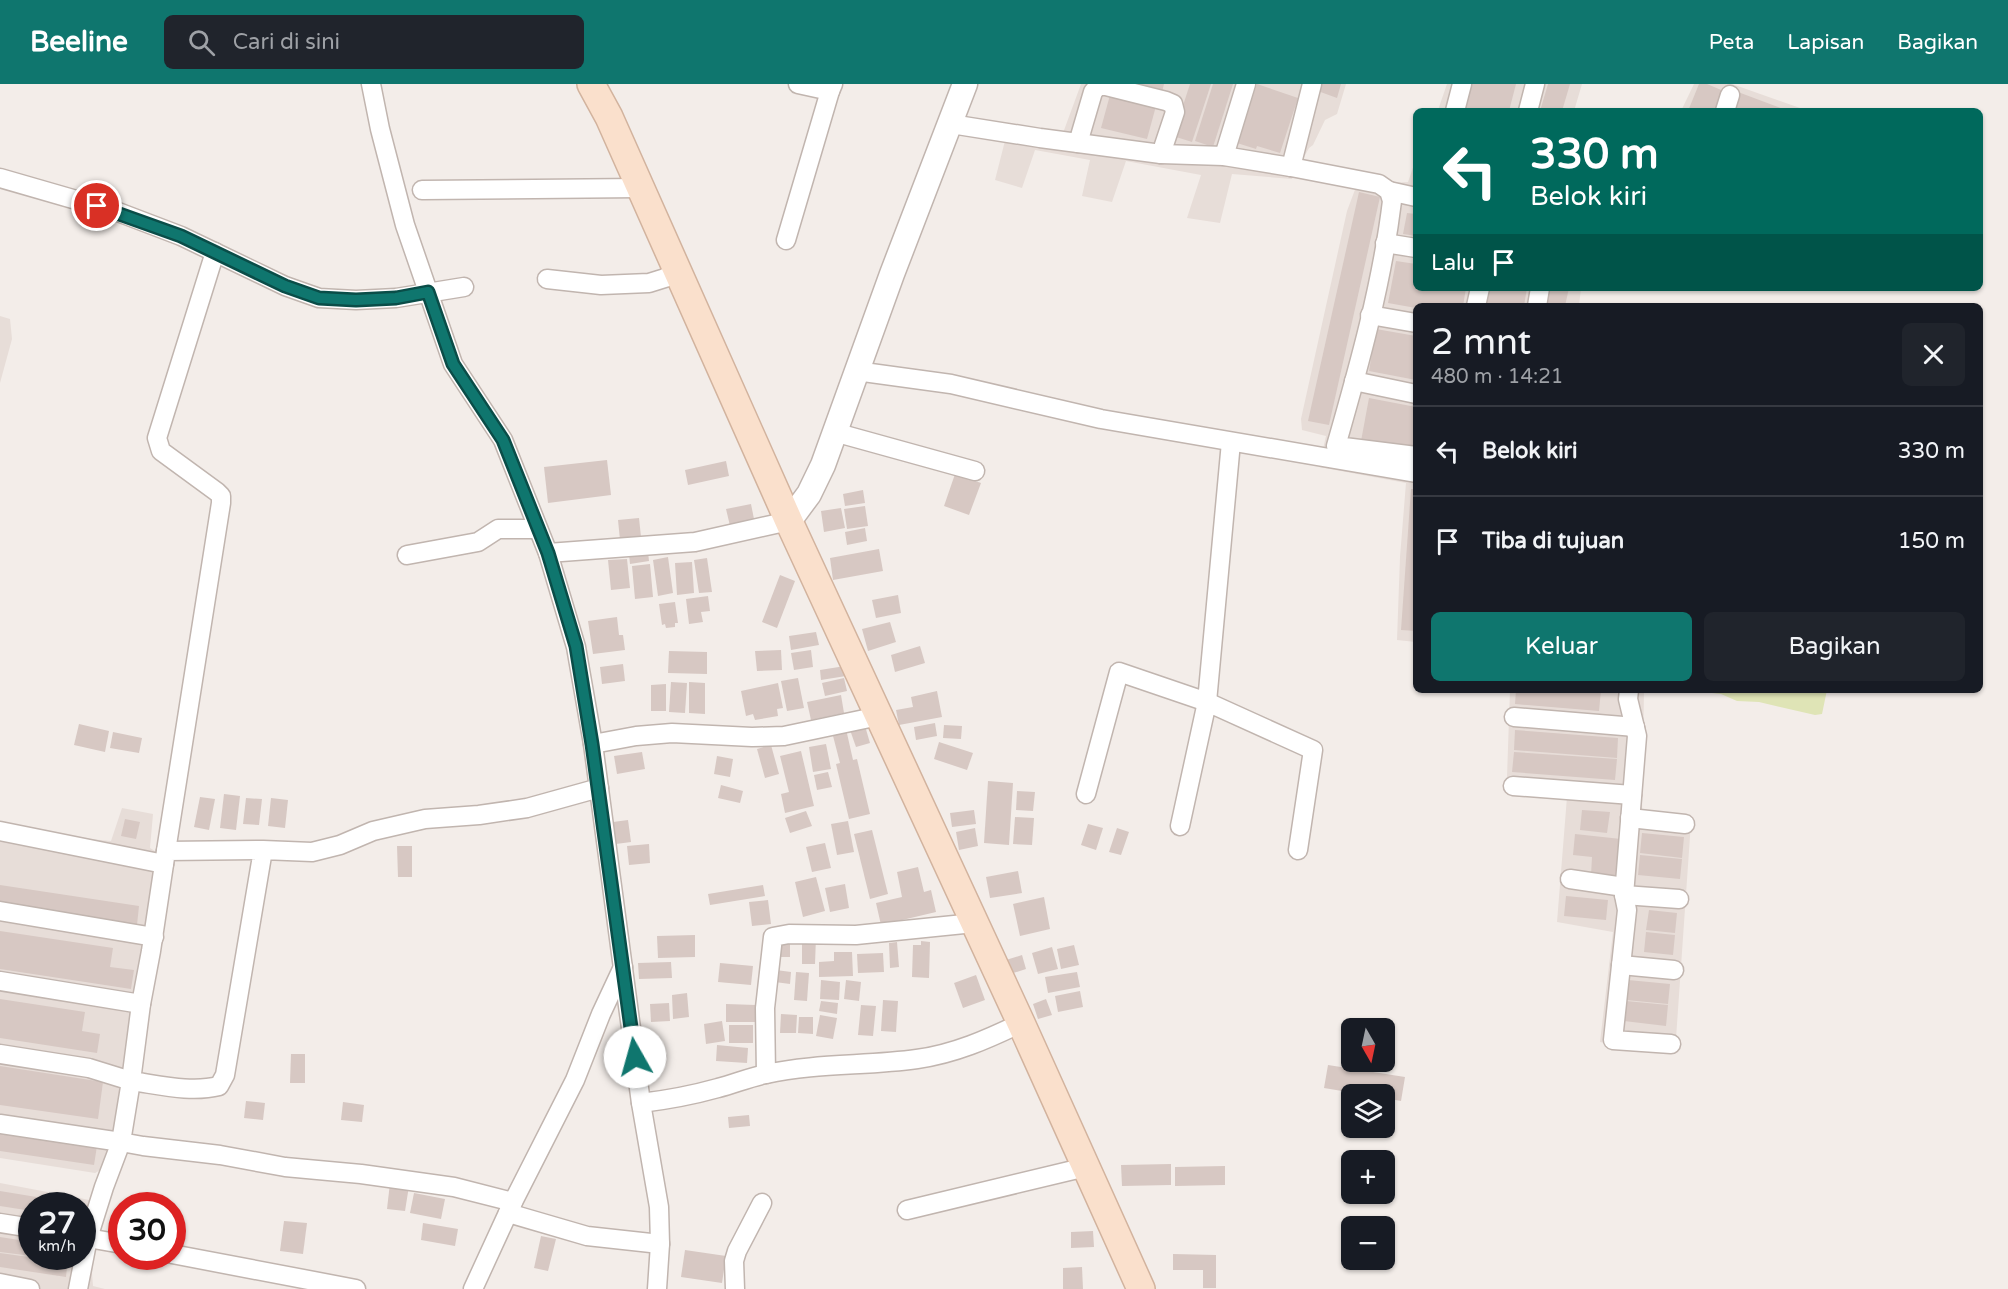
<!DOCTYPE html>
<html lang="id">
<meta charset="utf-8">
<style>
:root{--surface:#171b24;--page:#20242c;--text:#f1f3f6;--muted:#9ea1a6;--line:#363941;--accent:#0f766e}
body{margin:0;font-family:"Varela Round",sans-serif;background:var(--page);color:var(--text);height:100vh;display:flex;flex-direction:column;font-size:22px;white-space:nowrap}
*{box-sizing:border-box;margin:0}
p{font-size:20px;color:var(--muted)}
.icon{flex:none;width:33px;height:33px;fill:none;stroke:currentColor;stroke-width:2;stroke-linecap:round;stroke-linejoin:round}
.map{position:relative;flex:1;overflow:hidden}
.side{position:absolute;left:1413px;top:219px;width:570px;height:390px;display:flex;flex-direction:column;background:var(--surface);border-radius:9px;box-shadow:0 2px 4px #0004}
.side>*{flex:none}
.banner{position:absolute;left:1413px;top:24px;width:570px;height:183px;border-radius:9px;box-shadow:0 2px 4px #0004;background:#00695c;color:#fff;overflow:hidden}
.needle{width:39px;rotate:171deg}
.fabs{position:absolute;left:1341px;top:934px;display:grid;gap:12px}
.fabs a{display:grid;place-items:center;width:54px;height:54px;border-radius:9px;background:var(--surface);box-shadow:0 2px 4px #0004;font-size:30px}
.speed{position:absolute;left:18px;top:1108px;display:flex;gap:12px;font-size:30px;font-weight:700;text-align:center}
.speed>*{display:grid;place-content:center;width:78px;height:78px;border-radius:50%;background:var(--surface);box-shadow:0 2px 4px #0004;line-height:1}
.speed small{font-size:15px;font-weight:400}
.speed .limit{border:9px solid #d22;background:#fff;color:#111}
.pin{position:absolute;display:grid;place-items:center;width:51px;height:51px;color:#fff;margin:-26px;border:3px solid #fff;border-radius:50%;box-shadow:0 2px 6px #0007}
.me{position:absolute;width:66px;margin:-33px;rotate:353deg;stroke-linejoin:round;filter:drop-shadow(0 0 4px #0008)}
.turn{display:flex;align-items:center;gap:21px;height:126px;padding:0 18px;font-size:27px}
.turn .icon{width:78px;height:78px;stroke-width:2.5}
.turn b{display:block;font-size:42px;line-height:51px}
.then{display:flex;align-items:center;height:57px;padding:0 18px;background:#0003;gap:12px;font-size:22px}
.round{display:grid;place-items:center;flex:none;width:63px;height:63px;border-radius:9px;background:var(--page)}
.head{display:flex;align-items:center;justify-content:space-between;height:102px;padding:0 18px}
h1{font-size:36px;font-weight:600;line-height:45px}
.primary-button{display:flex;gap:12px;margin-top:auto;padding:12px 18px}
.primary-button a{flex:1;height:69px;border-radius:9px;background:var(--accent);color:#fff;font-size:24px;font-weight:600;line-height:69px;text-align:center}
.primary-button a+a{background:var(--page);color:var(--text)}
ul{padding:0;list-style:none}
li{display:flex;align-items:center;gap:18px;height:90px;padding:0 18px;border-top:2px solid var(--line)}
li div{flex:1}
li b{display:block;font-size:22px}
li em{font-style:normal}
header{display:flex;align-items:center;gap:36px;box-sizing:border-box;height:84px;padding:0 30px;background:var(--accent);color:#fff}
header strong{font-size:28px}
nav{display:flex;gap:33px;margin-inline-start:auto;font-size:21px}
.search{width:420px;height:54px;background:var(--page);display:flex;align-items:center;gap:15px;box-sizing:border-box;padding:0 21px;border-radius:9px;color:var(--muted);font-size:22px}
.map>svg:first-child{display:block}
.residential{fill:#e7ddd8;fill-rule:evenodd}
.green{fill:#dfe4b6}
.building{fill:#d7c8c3}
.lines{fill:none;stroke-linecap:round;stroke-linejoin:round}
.minor-casing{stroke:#c1b5af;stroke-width:21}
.tertiary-casing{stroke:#c1b5af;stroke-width:27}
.secondary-casing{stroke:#d2b39e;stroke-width:30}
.minor{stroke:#fff;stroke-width:18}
.tertiary{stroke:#fff;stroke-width:24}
.secondary{stroke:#fae0cc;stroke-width:27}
.route-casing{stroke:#0a4d48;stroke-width:15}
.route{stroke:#0f766e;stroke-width:10}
</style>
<header>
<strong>Beeline</strong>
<div class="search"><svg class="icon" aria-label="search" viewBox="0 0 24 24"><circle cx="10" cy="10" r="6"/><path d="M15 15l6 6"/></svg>Cari di sini</div>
<nav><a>Peta</a><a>Lapisan</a><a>Bagikan</a></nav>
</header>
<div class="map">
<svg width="2008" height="1205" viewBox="0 0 2008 1205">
<rect width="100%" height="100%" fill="#f3ede9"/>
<!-- residential -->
<g class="residential">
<path d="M1081,0H1346L1337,30L1325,36L1313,61L1309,64L1292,95L1232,90L1220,139L1187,134L1201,91L1126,77L1112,118L1082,112L1090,76L1035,66L1022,104L995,96L1008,45L1063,49Z"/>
<path d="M1447,0H1582L1574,27H1421L1422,25L1438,26Z"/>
<path d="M1694,0H1732L1800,24L1799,27H1681Z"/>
<path d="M1416,75V204H1581L1579,222H1416V558L1397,556L1400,473L1406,399L1319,383L1326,352L1302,346L1301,335L1347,127L1359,95L1390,99L1408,98Z"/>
<path d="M0,232L10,235L12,255L0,299Z"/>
<path d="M1510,606H1644L1642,730L1691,738L1675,969H1654L1600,958L1613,848L1557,838L1567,713L1513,708L1507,693Z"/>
<path d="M122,724L153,730L150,764L171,777L106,1083L95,1089L0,1074V739L90,755L111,757Z"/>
<path d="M0,1099L100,1118L92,1189L93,1202L105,1205H0ZM32,1122H82V1173H32Z"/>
</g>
<!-- green -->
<path class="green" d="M1703,606H1827L1822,630L1815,631L1759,618L1737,617L1721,610L1703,608Z"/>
<!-- building -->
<g class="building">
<path d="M1134,0H1164L1162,8Z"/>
<path d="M1190,0H1211L1192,58L1173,52Z"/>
<path d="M1213,0H1233L1213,63L1195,57Z"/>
<path d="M1257,0L1298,14L1280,69L1257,62L1256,65L1237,59Z"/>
<path d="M1317,0H1341L1337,14L1315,6Z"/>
<path d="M1471,0H1516L1509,27H1463Z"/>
<path d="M1548,0H1570L1562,27H1540Z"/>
<path d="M1699,0H1707L1726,8L1718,27H1688Z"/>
<path d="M1738,8L1783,25V27H1731Z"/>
<path d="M1110,11L1156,22L1147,55L1101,44Z"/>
<path d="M1359,108L1380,113L1329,341L1308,337Z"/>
<path d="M1407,129L1416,130V152L1403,150Z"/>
<path d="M1396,177L1416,180V204H1466L1463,222H1416V224L1388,219Z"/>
<path d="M1483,204H1527L1524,222H1480Z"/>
<path d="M1547,204H1569L1565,222H1543Z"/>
<path d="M1376,245L1416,252V296L1369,287Z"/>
<path d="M1369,314L1416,323V366L1361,357Z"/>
<path d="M607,376L611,411L548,419L544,383Z"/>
<path d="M726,377L729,392L688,401L685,386Z"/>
<path d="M955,390L981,399L969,431L944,422Z"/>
<path d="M1411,405H1416V547L1401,546Z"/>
<path d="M863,406L865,419L845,422L843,410Z"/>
<path d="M751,420L755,440L731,446L726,425Z"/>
<path d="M865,422L868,442L847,445L844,425Z"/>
<path d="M841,424L845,444L824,448L821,427Z"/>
<path d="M639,434L641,453L620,456L618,436Z"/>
<path d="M865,444L867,457L847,461L845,448Z"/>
<path d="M879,465L883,487L833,496L830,474Z"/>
<path d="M648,468L649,477L630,480L629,470Z"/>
<path d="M668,473L673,509L658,512L653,476Z"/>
<path d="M707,474L712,508L699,509L694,476Z"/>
<path d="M627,475L630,504L611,506L608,476Z"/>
<path d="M692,478L694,509L677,511L675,479Z"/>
<path d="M650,480L653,513L635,515L632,482Z"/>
<path d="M780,491L795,497L777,544L762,538Z"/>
<path d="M898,511L901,529L876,534L872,516Z"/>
<path d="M708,512L710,527L701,528L703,538L689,540L686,515Z"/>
<path d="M675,518L678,539H675V543L666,544L665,540L662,541L659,520Z"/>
<path d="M617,533L619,551H623L625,566L593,570L588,537Z"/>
<path d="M890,538L896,558L868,567L862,545Z"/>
<path d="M816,548L819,561L791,566L789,552Z"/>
<path d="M920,562L925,579L895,588L891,571Z"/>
<path d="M781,566L782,586L757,587L755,567Z"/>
<path d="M811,566L813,583L794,586L791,569Z"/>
<path d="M669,567L707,568V590L668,589Z"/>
<path d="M623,580L625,597L602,600L600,583Z"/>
<path d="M845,582L846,592L821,596L820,586Z"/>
<path d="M798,594L804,624L787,627L781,597Z"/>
<path d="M844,594L847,607L825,612L822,599Z"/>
<path d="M671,598L687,599L685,629L669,628Z"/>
<path d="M689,598L705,599V630L689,629Z"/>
<path d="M778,599L783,624L777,625L778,632L755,636L753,630L746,632L741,607Z"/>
<path d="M666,600V627H651V601Z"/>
<path d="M1516,606H1601L1599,627L1515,620Z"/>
<path d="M937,607L942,633L899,641L896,626L913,623L911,613Z"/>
<path d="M841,611L844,629L811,636L807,618Z"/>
<path d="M935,639L937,652L916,656L914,643Z"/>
<path d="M79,640L109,647L105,668L74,661Z"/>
<path d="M944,641L962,642L961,655L943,654Z"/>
<path d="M865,642L870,659L856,663L850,646Z"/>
<path d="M846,645L853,676L857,675L870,730L849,735L836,680L840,679L832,648Z"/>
<path d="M1515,646L1618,654L1617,674L1514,666Z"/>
<path d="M113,648L142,654L139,669L110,664Z"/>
<path d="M939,658L973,669L967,686L934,675Z"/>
<path d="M826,660L831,685L813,688L809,663Z"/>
<path d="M771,661L779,690L765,694L757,665Z"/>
<path d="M801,667L814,722L785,729L781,710L789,708L780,672Z"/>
<path d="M642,668L645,685L617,690L614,672Z"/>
<path d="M1514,668L1617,675L1615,696L1512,688Z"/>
<path d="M717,672L733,675L730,693L714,690Z"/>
<path d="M828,688L832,703L817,706L814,691Z"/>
<path d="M988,697L1013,699L1009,761L984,759Z"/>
<path d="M721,701L743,707L740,719L718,714Z"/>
<path d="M1017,707L1035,708L1033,727L1016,726Z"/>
<path d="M224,710L240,712L236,746L220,744Z"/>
<path d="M200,713L215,715L209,746L194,743Z"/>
<path d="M246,714L262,715L259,741L243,740Z"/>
<path d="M271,714L288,716L285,744L268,742Z"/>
<path d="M974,726L976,740L952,743L950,729Z"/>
<path d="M1582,726L1610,728L1607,749L1580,746Z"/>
<path d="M806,727L812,742L790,749L785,734Z"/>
<path d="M1015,733L1034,734L1032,761L1013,760Z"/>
<path d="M125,735L140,738L136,755L121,752Z"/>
<path d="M628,736L631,758L616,760L613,738Z"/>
<path d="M848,737L854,768L837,771L831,740Z"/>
<path d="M1088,740L1103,744L1096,766L1081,761Z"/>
<path d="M975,744L978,762L959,766L956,748Z"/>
<path d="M1117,744L1129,748L1121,771L1109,768Z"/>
<path d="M872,746L888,810L870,815L854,750Z"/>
<path d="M1642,749L1684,753L1682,774L1640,769Z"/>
<path d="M1575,750L1621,755L1620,794L1591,791L1592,773L1573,771Z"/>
<path d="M825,759L831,784L812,788L806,763Z"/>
<path d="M649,760L650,779L629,781L627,762Z"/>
<path d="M397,762H412V793H398Z"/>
<path d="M1640,771L1682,775L1680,795L1638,791Z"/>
<path d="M918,783L924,808L931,806L936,828L881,841L876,819L902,813L897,788Z"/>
<path d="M1018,787L1022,809L990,814L986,793Z"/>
<path d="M816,793L825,827L803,833L795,798Z"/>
<path d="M845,800L849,824L830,828L825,804Z"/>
<path d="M0,801L139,822L137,841L0,820Z"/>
<path d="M763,801L765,812L710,821L708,810Z"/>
<path d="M1566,812L1608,816L1606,836L1564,832Z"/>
<path d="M1044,813L1050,845L1020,852L1013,820Z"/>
<path d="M768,816L771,840L752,842L749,818Z"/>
<path d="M1649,826L1677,829L1675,849L1646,846Z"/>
<path d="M0,847L113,864L110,883L134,886L131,905L0,885Z"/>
<path d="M1646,848L1675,851L1673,871L1644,868Z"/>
<path d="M695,851V873L658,874L657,852Z"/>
<path d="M802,852L816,853L815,880H802Z"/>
<rect x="774" y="854" width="16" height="19"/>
<path d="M921,857L930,858L929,894L912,893L913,861H921Z"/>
<path d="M897,858L899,883L890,884L889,859Z"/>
<path d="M1074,861L1079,881L1061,885L1057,865Z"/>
<path d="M1052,863L1058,885L1038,890L1032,869Z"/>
<path d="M834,868H852L853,892L819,893V878L834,877Z"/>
<path d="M883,869L884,888L858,889L857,870Z"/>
<path d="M1022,871L1026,885L1010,890L1006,876Z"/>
<path d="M671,878L672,894L639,895L638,879Z"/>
<path d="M720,879L753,882L751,901L718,898Z"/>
<path d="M776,886L791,888L790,900L775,898Z"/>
<path d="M796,888L809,889L807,917L794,916Z"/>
<path d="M1077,888L1080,903L1048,909L1045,893Z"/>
<path d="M976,891L985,916L963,924L954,899Z"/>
<path d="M821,896L840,898L839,916L820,915Z"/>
<path d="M846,896L861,898L859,917L844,915Z"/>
<path d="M1628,896L1670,900L1668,920L1626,916Z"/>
<path d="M1080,907L1083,923L1058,928L1055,912Z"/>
<path d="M687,909L689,933L673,935L672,911Z"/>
<path d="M0,915L85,928L82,947L100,950L97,969L0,954Z"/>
<path d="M1046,915L1052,931L1038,935L1033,920Z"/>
<path d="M883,916L898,917L896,948L881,947Z"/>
<path d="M821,917L838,919L837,930L819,927Z"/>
<path d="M1626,917L1668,921L1666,942L1624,937Z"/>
<path d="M669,919L670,937L651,938L650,920Z"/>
<path d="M726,920L756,921V938H726Z"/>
<path d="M861,921L876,922L873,952L858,951Z"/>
<path d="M781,930L797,931L796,949H780Z"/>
<path d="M820,931L837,934L833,955L816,952Z"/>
<path d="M799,933H813V950L798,949Z"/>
<path d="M722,937L725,957L706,960L704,940Z"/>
<rect x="729" y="941" width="24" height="18"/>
<path d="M717,961L748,964L747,979L716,977Z"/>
<path d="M291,970H305V999H290Z"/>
<path d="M1328,981L1405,993L1401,1017L1384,1014V1011H1366L1324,1004Z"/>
<path d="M0,982L103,998L98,1035L0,1021Z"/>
<path d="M246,1017L265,1019L263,1036L244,1034Z"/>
<path d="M343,1018L364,1021L362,1038L341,1036Z"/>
<path d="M749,1031L750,1042L729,1044L728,1033Z"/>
<path d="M0,1048L97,1062L94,1081L0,1067Z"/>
<path d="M1171,1080V1101L1122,1102L1121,1081Z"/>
<path d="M1225,1082V1101L1175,1102V1083Z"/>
<path d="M390,1099L409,1102L405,1127L387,1125Z"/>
<path d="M0,1107L91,1122L88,1136L82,1135V1122H32V1127L0,1122Z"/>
<path d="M414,1109L445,1115L441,1135L410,1129Z"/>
<path d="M284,1137L307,1139L303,1170L280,1167Z"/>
<path d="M423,1139L458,1145L455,1162L421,1156Z"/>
<path d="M1093,1147L1094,1163L1071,1164V1148Z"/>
<path d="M541,1152L556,1155L548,1187L534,1184Z"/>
<path d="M0,1153L32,1158V1172L0,1168Z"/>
<path d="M685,1166L726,1172L722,1199L681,1193Z"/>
<path d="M0,1169L65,1178L46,1173H68L66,1193L0,1183Z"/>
<path d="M1173,1170L1216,1171V1204H1203V1186H1173Z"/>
<path d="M1082,1183L1083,1205H1063V1184Z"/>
</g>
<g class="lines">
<!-- minor casing -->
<g class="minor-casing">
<g id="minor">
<path d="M371,0L380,45L405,141L453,280L503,356L548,469L576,563L593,660L641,1019L659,1123L660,1160L657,1205"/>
<path d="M798,0L830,7L833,0"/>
<path d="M1455,27L1462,0"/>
<path d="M1528,27L1535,0"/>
<path d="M1725,27L1730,11"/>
<path d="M951,40L1040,54L1161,70L1224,72L1291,83L1379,100L1389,107L1392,117C1382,200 1359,282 1336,362L1416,372"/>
<path d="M1078,59L1093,8L1098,2H1106L1166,17L1173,20L1175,28L1161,70"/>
<path d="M1224,72L1246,0"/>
<path d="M1291,83L1312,0"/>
<path d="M0,94L118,128L181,152L285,202L319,214L356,216L396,214L464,203"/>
<path d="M422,106L640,104"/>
<path d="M1389,107L1416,113"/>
<path d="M786,156L830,7"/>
<path d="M1385,159L1416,164"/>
<path d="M547,195L601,201L649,199L665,194L677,186"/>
<path d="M1476,222L1480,204"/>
<path d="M1537,222L1540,204"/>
<path d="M1370,231L1416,239"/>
<path d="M856,287L951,300L1101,335L1416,389"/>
<path d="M1354,297L1416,310"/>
<path d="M834,348L975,387"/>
<path d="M548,469L695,458L789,437"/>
<path d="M407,471L478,458L498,445H537"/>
<path d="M1629,606L1628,615L1637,652L1624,811L1627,826L1613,956L1671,960"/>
<path d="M1514,633L1635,643"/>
<path d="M593,660L636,652L672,649L752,653L784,652L879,632"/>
<path d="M1513,702L1632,711"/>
<path d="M1086,710L1119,588L1207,618L1231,358"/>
<path d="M1630,734L1685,740"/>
<path d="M1180,742L1207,618L1313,666L1298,766"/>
<path d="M0,747L164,780"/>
<path d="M263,766L225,991L219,1002C191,1009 160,1001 131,997L141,920L151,867L166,767L263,766L312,768L340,761L373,747L425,735L479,731L527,724L599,704"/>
<path d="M166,767L221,419V412L217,408L161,367L157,354L215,168"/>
<path d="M1570,795L1624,803"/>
<path d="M1624,811L1679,815"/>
<path d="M0,827L154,853"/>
<path d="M1621,881L1674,886"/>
<path d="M0,897L141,920"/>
<path d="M0,970L89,984L131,997L121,1058L143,1062L220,1071L285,1083L361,1090L454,1103L513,1118"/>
<path d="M766,990L765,924L773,853L789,850L856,851L974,839"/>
<path d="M641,1019C666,1016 693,1011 718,1004C734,1000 750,993 766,990C816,979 867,982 917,975C954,970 988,955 1021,939"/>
<path d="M0,1040L121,1058L104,1103L88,1154L78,1205"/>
<path d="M907,1126L1086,1083"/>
<path d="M508,1129L587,1152L660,1160"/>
<path d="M0,1139L32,1144"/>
<path d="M82,1153L122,1160"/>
<path d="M172,1170L356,1205"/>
<path d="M0,1199L30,1205"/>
<path d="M473,1205L513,1118L575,996L601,930L623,883"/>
<path d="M735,1205L734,1177L737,1167L762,1119"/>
</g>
</g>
<!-- tertiary casing -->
<g class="tertiary-casing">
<path id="tertiary" d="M789,437L809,410L823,381L892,190L965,0"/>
</g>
<!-- secondary casing -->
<g class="secondary-casing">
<path id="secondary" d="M591,0L609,33L791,442L1021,939L1141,1205"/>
</g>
<!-- minor -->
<use href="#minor" class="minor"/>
<!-- tertiary -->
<use href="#tertiary" class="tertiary"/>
<!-- secondary -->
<use href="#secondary" class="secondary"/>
</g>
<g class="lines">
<!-- route casing -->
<g class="route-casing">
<path id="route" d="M97,122L181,152L285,202L319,214L356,216L396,214L428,208L453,280L503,356L548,469L576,562L592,660L635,973"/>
</g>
<!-- route -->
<use href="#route" class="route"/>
</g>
</svg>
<div class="fabs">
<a><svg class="needle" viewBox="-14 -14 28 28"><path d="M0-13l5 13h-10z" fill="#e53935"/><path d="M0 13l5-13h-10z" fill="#9ea1a6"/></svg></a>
<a><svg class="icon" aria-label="layers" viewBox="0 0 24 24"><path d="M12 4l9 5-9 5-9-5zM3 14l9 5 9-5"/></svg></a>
<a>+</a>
<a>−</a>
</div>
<div class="speed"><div>27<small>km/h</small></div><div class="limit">30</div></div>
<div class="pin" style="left:97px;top:122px;background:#d93025"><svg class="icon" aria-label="arrive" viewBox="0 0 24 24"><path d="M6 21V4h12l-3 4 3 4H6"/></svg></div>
<svg class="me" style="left:635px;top:973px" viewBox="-20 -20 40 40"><circle r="19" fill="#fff"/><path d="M0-13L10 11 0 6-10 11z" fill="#0f766e"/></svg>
<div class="banner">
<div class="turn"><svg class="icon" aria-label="left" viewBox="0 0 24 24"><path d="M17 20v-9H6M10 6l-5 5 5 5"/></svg><div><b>330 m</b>Belok kiri</div></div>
<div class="then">Lalu<svg class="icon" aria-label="arrive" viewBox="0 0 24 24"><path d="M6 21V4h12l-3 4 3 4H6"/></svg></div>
</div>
<section class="side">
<div class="head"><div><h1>2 mnt</h1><p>480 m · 14:21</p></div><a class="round"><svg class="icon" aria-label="close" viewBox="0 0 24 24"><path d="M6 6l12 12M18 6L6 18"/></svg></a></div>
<ul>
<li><svg class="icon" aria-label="left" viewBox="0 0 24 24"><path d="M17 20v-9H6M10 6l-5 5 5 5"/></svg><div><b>Belok kiri</b></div><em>330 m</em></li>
<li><svg class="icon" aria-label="arrive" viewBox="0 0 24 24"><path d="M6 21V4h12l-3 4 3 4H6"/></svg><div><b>Tiba di tujuan</b></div><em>150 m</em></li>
</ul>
<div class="primary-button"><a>Keluar</a><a>Bagikan</a></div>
</section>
</div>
